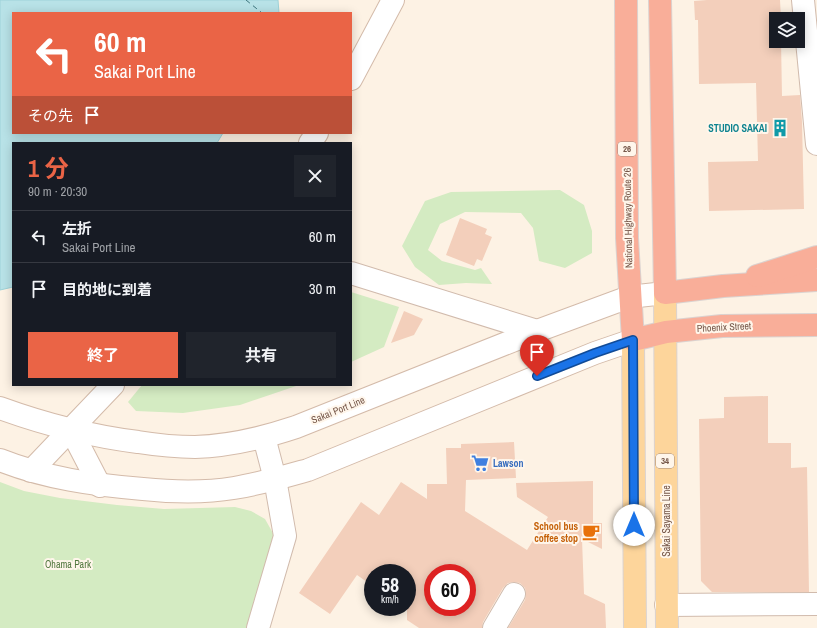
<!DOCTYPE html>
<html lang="ja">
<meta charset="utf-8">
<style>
:root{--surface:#171b24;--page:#20242c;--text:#f1f3f6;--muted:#9ea1a6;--line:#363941;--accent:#ea6446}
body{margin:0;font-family:"Archivo Narrow","Noto Sans JP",sans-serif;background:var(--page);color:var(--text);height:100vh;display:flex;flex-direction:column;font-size:15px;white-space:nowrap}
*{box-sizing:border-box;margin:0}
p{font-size:13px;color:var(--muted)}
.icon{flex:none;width:22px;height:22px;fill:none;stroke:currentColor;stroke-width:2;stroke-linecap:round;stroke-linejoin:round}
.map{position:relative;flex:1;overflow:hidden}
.details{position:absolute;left:12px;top:142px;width:340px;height:244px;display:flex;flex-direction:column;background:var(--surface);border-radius:0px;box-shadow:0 2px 10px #0003}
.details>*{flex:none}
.guide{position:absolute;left:12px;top:12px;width:340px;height:122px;border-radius:0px;box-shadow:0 2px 10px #0003;background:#ea6446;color:#fff;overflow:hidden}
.fabs{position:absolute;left:769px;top:12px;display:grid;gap:8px}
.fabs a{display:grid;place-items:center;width:36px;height:36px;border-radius:0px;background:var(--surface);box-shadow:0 2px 10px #0003;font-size:20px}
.speed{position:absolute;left:364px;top:564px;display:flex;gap:8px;font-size:20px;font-weight:700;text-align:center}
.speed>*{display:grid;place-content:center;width:52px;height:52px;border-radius:50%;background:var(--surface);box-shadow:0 2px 10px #0003;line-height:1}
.speed small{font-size:10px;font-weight:400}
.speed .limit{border:6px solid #d22;background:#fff;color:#111}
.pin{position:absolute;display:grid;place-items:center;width:34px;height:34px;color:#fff;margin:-41px -17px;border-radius:50% 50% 50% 0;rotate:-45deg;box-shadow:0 0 4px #0007}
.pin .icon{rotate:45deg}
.me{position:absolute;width:44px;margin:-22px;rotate:0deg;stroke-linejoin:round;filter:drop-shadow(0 0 3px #0008)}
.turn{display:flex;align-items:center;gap:14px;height:84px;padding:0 16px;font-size:18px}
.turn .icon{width:52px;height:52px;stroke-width:2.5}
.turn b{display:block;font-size:28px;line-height:34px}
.then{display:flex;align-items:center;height:38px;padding:0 16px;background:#0003;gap:8px;font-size:15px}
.round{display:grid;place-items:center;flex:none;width:42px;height:42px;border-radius:0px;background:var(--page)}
.head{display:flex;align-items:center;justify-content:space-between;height:68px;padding:0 16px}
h1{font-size:24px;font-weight:700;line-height:30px;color:var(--accent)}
.button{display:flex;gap:8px;margin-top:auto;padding:8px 16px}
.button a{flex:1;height:46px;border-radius:0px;background:var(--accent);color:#fff;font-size:16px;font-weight:700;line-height:46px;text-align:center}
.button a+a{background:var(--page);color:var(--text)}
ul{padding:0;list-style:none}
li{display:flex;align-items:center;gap:12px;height:52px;padding:0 16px;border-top:1px solid var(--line)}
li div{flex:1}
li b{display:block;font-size:15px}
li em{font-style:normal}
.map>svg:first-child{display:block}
.green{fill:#d4ebc2}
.water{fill:#b8e2e7;stroke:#9ed2d9}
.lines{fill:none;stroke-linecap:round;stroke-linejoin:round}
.ferry{stroke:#3c747c;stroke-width:1;stroke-dasharray:5 4;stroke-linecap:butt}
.building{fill:#f3cfbb;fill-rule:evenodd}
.street-casing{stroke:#d1bbad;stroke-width:24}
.secondary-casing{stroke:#d4bbaa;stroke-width:24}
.primary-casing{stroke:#dbd3d0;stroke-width:24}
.highway-casing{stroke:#dbd3d0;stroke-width:24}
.street{stroke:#fff;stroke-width:22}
.secondary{stroke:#fff;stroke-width:22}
.primary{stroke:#fdd59b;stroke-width:22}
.highway{stroke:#f9ae99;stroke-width:22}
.route-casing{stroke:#114b97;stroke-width:10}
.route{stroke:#1a73e8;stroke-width:7}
.labels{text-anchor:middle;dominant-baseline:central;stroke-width:4;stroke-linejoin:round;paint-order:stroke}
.shield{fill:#fff6eb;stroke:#9f877a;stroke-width:1}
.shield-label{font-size:9px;font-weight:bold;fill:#765749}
.culture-label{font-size:10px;font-weight:bold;fill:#0d838f;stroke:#fff6eb;text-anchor:end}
.street-label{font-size:10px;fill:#765749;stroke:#fff6eb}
.shop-label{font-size:10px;font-weight:bold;fill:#366cbe;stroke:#fff6eb;text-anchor:start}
.food-label{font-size:10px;font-weight:bold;fill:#c56008;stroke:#fff6eb;text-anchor:end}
.park-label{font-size:10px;fill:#51773e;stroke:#fff6eb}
</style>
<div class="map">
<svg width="817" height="628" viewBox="0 0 817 628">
<rect width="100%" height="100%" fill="#fdf2e4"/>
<!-- green -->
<g class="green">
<path d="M560,190L584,205L592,231V253L565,268L539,261L533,228L521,213L465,212L440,224L428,250L442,261L475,270L481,268L492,284L466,283L439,285L415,267L402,246L425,201L451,192Z"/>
<path d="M351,292L399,307L384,347L351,362Z"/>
<path d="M142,385H299L240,405L183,413L136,411L128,402Z"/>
<path d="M0,482L24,491L60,498L117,505L164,509L235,507L251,511L265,519L274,535L246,628H0Z"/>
</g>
<!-- water -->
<path class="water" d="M0,0H278L279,13H13V133H223L217,143H13V287L0,290Z"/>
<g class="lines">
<!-- ferry -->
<path class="ferry" d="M246,0L262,13"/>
</g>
<!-- building -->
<g class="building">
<path d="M707,0H780L781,19H776V41H781L782,96L800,95L802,122L804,209L709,211L708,162L758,161L756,83L699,84L698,20H695L694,1Z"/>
<path d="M460,218L487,229L485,234L492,237L482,261L477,259L474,266L446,255Z"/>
<path d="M404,311L423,319L414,335L391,343Z"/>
<path d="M768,396V443H791V468L807,467L809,592H712L701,581L699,419L724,418V397Z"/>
<path d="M514,442L516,478L466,480L465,511L527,550L548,517L517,497L516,483L593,481V523H602V549L582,539L584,594L605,604L606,628H508L525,600L526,594L525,588L520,583L514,582L508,583L503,588L483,622L482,628H419L407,620V573H373L367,582L357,575L330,614L299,593L361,502L379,515L401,482L427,499V484H447L446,448H461V444ZM433,573H467V607H433Z"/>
</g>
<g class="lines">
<!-- street casing -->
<g class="street-casing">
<g id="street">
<path d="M803,0L817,144"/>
<path d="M351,273L537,331"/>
<path d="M666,605L817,604"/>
<path d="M258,628L285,536L275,479L264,437"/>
<path d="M494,628L514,594"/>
</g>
</g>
<!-- secondary casing -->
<g class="secondary-casing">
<g id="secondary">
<path d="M351,79L393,0"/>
<path d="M310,143L317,133"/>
<path d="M0,408C44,424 91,436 138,442C157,445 176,447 195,447C230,446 263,438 296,427L537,331L629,297L665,293"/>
<path d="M71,430L100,486"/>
<path d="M0,460C45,478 94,485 143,489C172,492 204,493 234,488C259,484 283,477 308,470L595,353L633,340"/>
<path d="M31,471L113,385"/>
</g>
</g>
<!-- primary casing -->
<g class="primary-casing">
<g id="primary">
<path d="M665,293L667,628"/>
<path d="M633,340L635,628"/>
</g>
</g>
<!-- highway casing -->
<g class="highway-casing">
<g id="highway">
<path d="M626,0L627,238L633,340L666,332L722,326L817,325"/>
<path d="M660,0L665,293L723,286L817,280"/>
<path d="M757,276L817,257"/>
</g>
</g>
<!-- street -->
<use href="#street" class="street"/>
<!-- secondary -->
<use href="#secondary" class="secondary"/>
<!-- primary -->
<use href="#primary" class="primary"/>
<!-- highway -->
<use href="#highway" class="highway"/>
</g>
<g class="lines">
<!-- route casing -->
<g class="route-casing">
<path id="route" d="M537,376L595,353L633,340L634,525"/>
</g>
<!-- route -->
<use href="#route" class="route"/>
</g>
<!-- icons -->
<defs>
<g id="building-bare" transform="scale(1.38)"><path d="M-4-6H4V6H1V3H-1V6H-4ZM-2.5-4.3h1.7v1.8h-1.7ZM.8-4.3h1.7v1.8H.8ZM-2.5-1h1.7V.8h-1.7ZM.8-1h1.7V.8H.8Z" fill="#0f9aa8" stroke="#fff6eb" stroke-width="2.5" paint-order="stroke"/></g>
<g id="supermarket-bare" transform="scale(1.38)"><path d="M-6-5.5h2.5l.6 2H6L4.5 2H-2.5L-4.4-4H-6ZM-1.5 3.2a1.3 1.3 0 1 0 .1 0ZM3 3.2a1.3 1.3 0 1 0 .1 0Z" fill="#3f7fe0" stroke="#fff6eb" stroke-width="2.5" paint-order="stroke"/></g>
<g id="cafe-bare" transform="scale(1.38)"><path d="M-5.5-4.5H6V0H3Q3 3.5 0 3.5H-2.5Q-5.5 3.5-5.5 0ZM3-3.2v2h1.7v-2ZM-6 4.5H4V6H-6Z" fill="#e8710a" stroke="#fff6eb" stroke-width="2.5" paint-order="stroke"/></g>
</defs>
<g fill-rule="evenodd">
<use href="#building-bare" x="780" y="128"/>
<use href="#supermarket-bare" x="480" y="463"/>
<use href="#cafe-bare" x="591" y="532"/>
</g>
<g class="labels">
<!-- shield labels -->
<g class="shield">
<rect x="618" y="142" width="18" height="14" rx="3"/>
<rect x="656" y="454" width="18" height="14" rx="3"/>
</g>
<g class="shield-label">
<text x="627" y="149">26</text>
<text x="665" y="461">34</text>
</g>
<!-- culture labels -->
<g class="culture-label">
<text x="767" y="128">STUDIO SAKAI</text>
</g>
<!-- street labels -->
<g class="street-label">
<text transform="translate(628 218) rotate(-91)">National Highway Route 26</text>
<text transform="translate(724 327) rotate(-3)">Phoenix Street</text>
<text transform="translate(338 410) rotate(-22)">Sakai Port Line</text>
<text transform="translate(666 521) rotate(-90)">Sakai Sayama Line</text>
</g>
<!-- shop labels -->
<g class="shop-label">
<text x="493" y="463">Lawson</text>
</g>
<!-- food labels -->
<g class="food-label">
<text x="578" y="526">School bus<tspan x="578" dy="12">coffee stop</tspan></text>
</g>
<!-- park labels -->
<g class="park-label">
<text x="68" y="564">Ohama Park</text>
</g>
</g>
</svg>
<div class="fabs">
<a><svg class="icon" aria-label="layers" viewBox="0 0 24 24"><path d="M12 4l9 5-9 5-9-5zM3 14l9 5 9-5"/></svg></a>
</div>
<div class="speed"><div>58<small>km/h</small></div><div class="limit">60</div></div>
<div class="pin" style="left:537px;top:376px;background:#d93025"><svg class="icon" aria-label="arrive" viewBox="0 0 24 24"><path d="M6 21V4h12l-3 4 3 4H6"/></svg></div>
<svg class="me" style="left:634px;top:525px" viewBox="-20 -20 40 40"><circle r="19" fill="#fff"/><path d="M0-13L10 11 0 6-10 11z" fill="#1a73e8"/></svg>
<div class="guide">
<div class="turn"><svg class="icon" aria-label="left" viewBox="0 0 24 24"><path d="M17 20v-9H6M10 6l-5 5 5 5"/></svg><div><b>60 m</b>Sakai Port Line</div></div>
<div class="then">その先<svg class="icon" aria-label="arrive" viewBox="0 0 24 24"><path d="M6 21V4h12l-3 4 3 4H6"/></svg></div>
</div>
<section class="details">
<div class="head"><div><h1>1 分</h1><p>90 m · 20:30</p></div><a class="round"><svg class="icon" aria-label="close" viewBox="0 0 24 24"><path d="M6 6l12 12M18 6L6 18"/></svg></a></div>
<ul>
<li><svg class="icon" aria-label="left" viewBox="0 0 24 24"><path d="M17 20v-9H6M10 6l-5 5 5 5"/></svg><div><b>左折</b><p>Sakai Port Line</p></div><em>60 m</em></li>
<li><svg class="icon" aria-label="arrive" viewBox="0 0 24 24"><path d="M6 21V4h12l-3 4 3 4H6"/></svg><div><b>目的地に到着</b></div><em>30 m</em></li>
</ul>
<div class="button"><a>終了</a><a>共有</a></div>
</section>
</div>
